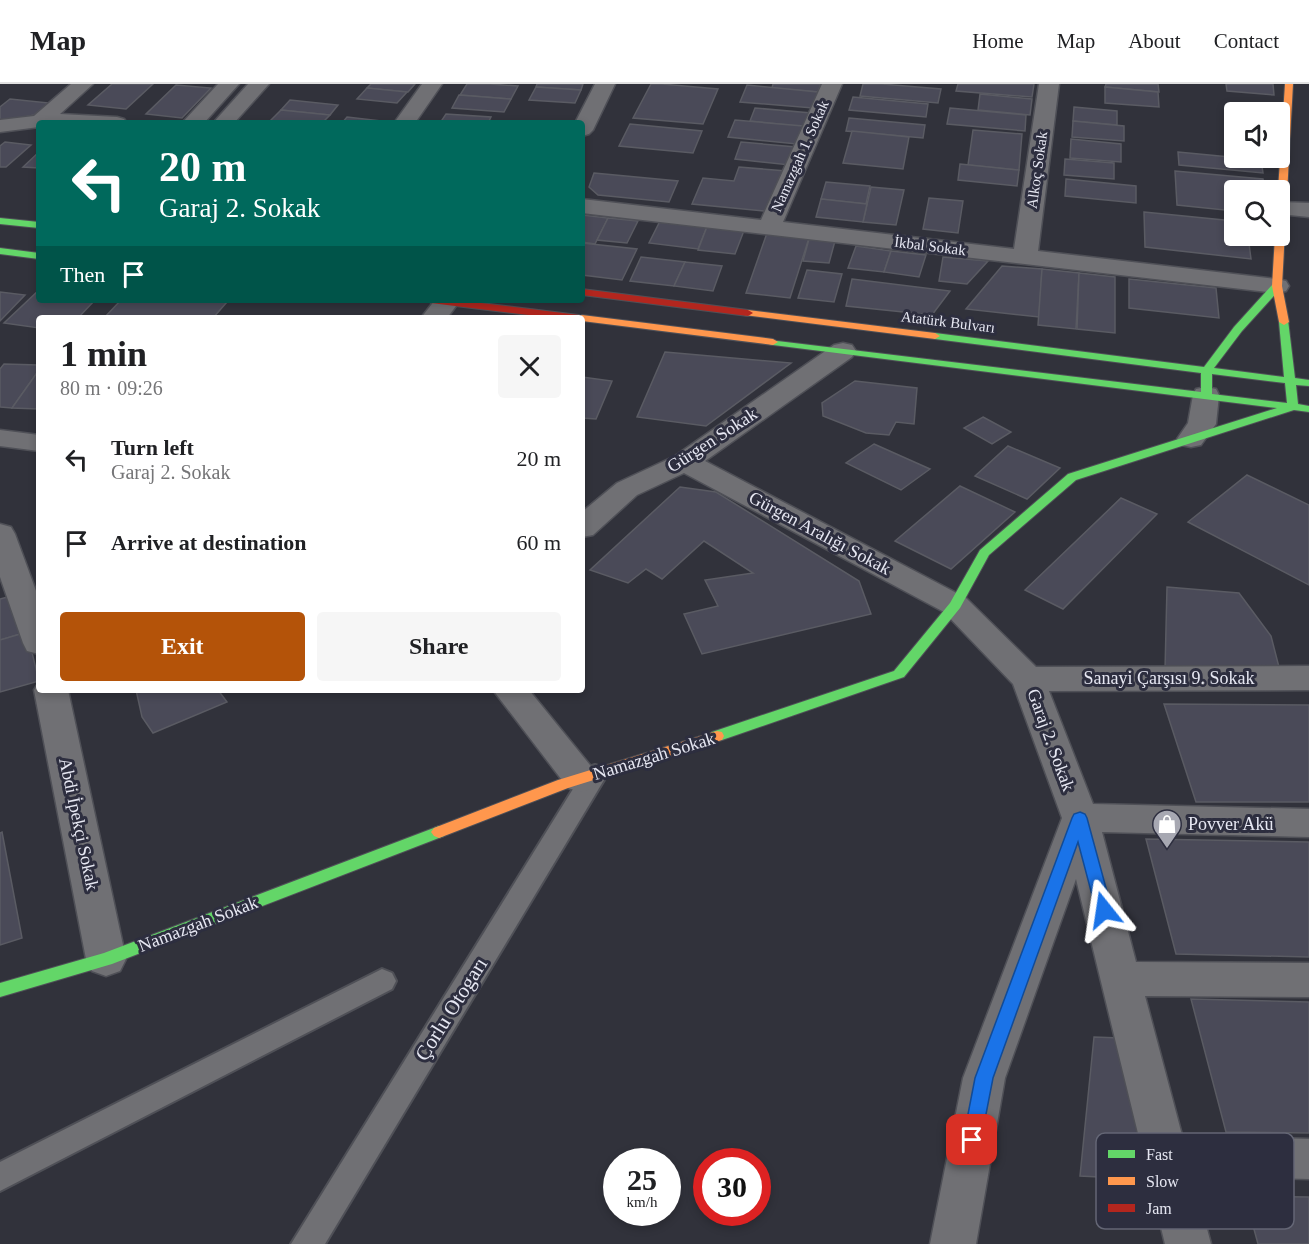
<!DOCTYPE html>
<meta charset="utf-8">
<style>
:root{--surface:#fff;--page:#f6f6f6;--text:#202124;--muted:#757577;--line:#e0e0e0;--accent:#b45309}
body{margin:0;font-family:Georgia,serif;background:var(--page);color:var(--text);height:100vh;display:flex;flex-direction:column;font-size:22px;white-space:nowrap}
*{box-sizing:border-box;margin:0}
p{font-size:20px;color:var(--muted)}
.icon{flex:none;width:33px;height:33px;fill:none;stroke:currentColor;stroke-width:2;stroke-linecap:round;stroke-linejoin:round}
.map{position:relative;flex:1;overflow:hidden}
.panel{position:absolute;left:36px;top:231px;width:549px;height:378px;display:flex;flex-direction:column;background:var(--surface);border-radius:6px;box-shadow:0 3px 9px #0003}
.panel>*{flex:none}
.top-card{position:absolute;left:36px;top:36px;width:549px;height:183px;border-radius:6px;box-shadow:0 3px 9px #0003;background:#00695c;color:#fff;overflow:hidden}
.fabs{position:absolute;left:1224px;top:18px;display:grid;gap:12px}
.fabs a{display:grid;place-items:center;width:66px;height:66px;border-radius:6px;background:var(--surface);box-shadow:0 3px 9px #0003;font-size:30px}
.speed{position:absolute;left:603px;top:1064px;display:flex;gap:12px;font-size:30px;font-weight:700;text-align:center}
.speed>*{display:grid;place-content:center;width:78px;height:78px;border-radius:50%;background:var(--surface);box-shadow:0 3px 9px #0003;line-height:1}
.speed small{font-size:15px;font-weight:400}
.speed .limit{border:9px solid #d22;background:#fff;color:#111}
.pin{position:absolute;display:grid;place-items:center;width:51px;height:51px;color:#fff;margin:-26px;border-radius:12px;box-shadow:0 3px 9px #0006}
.me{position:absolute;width:66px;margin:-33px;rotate:345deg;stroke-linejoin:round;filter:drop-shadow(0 0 4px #0008)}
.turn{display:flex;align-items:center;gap:21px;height:126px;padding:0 24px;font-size:27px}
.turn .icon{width:78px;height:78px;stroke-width:2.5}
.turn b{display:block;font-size:42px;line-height:51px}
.then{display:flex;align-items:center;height:57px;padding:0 24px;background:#0003;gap:12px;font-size:22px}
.round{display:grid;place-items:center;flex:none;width:63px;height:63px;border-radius:6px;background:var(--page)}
.overview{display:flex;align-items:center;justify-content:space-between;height:102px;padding:0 24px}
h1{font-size:36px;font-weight:700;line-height:45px}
.cta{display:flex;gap:12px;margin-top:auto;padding:12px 24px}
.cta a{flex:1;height:69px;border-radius:6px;background:var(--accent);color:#fff;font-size:24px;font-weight:700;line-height:69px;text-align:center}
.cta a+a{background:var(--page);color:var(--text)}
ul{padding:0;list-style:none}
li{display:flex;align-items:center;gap:18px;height:84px;padding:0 24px}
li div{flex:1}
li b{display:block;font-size:22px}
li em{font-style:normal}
header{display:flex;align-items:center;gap:36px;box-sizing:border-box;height:84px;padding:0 30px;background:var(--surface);border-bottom:2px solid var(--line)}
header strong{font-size:28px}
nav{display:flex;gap:33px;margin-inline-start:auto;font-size:21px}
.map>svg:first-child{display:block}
.building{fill:#4a4a58;stroke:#5a5b63;stroke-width:1.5}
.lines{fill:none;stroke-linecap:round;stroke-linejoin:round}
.lane-casing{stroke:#4f5057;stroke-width:4}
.street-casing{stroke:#4f5057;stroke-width:3}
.fast-casing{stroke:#4f5057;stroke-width:2}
.slow-casing{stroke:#4f5057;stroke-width:2}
.jam-casing{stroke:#4f5057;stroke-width:2}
.lane{fill:#707074;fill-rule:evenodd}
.street{fill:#707074;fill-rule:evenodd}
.fast{fill:#63d668;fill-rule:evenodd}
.slow{fill:#ff974d;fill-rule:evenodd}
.jam{fill:#b3261e;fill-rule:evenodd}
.route{fill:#1a73e8;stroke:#114b97;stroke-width:1.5}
.labels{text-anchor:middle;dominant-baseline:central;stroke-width:6;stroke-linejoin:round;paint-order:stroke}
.far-street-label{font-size:15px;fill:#e6e7f2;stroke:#2d2e3f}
.street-label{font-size:18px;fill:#e6e7f2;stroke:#2d2e3f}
.poi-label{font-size:18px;fill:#e6e7f2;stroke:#2d2e3f;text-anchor:start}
.near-street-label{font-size:21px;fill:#e6e7f2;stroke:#2d2e3f}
.key{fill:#2d2e3f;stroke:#646675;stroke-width:1.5}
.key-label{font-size:16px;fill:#e6e7f2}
</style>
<header>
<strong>Map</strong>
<nav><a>Home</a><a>Map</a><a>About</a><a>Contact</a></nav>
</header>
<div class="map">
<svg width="1309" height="1160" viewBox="0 0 1309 1160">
<rect width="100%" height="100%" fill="#31323b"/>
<!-- building -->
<g class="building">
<path d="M112,0H153L126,25L88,21Z"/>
<path d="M371,0H415L408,8L367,4Z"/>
<path d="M467,0H490L518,2L511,15L460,11Z"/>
<path d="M537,0H583L581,6L536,3Z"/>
<path d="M651,0H662L718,5L703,40L633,34Z"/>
<path d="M773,0H821L818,8L772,4Z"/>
<path d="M863,0H882L941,5L938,19L860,12Z"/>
<path d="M958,0H1034L1032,13L956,7Z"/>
<path d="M1106,0H1158L1159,8L1105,3Z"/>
<path d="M1226,0H1273L1274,11L1227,7Z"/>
<path d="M176,1L211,4L182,34L146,30Z"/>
<path d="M747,1L818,8L813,24L740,18Z"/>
<path d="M536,3L581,6L575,19L529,16Z"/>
<path d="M1105,3L1158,8L1159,23L1105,19Z"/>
<path d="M367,4L407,8L397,19L357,15Z"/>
<path d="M980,10L1032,15L1030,31L978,26Z"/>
<path d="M459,11L511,15L504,28L452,24Z"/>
<path d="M853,13L928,20L926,33L849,26Z"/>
<path d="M10,15L49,19L34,31L0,38V23Z"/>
<path d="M290,16L338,21L330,31L281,26Z"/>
<path d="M1074,23L1117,27V41L1073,37Z"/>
<path d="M755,24L811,29L807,43L750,37Z"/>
<path d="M950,24L1026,31L1025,47L947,40Z"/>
<path d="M281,26L330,31L322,39L269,38Z"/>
<path d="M446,30L491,33L488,39H440Z"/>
<path d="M347,33L390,38L342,39Z"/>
<path d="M849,34L925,41L923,54L846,47Z"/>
<path d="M735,36L803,42L797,60L728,53Z"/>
<path d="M1073,37L1124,42V57L1072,53Z"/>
<path d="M630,40L702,47L693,69L619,62Z"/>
<path d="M973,46L1022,50L1019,86L968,81Z"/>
<path d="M852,47L909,53L903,85L843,79Z"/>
<path d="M1071,55L1121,60V78L1070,74Z"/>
<path d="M5,58L31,61L6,83H0V62Z"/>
<path d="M741,58L796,63L790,81L735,75Z"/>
<path d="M39,68V84L23,83Z"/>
<path d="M1178,68L1261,76L1263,89L1179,81Z"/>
<path d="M1065,75L1114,79V95L1064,91Z"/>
<path d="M960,80L1019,86L1017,102L958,96Z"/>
<path d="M739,83L786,87L774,128L692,120L703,94L734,97Z"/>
<path d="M1175,87L1263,95L1265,106H1234V127L1177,121Z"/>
<path d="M594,89L678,97L669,118L598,111L589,103Z"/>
<path d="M1066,95L1136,102V119L1065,112Z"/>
<path d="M826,98L870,102L866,120L821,115Z"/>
<path d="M871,103L904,106L896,141L863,138Z"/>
<path d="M929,114L963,117L958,149L923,145Z"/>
<path d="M821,115L867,120L863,138L816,133Z"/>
<path d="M1144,128L1234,137V152H1248L1251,175L1145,163Z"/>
<path d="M582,131L608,134L595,160L582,158Z"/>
<path d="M608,134L638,137L627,159L597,156Z"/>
<path d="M661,135L708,140L698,165L649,159Z"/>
<path d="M708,140L745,144L735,170L698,166Z"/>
<path d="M767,149L809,154L790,214L746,209Z"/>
<path d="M809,155L835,157L829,179L803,177Z"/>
<path d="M582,159L637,165L622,196L582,191Z"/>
<path d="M856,162L891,167L884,188L848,184Z"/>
<path d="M891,167L926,171L919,193L884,188Z"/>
<path d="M641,173L685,178L674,202L630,197Z"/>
<path d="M943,173L988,177L967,200L939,197Z"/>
<path d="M685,178L722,182L713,207L674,202Z"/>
<path d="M1002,182L1042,185L1039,233L966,225Z"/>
<path d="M1042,185L1079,189L1076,245L1038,241Z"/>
<path d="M807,186L842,190L834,218L798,214Z"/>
<path d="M1079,189L1115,193V249L1077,245Z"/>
<path d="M852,195L950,207L932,231L846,222Z"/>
<path d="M1129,195L1216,204L1219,234L1129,224Z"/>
<path d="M39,206V216H95L78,234H39V244L4,239Z"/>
<path d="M0,208L25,211L0,237Z"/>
<path d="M121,216H216L227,218L213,234H104Z"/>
<path d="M665,268L791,279L706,342L637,333Z"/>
<path d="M4,280L39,281V286L12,324L0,323V285Z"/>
<path d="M39,286V325L12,324Z"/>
<path d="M582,293L612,297L596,335L582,334Z"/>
<path d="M855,297L917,304L914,340L896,338L889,351L866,349L823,332L822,319Z"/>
<path d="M983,333L1011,348L992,360L964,344Z"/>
<path d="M874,360L930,385L901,406L846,379Z"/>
<path d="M1008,362L1060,384L1027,415L975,392Z"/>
<path d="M1247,391L1309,421V501L1188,438Z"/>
<path d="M960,402L1015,428L951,485L895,457Z"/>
<path d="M680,403L716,408L859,497L871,530L702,570L684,530L718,522L705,496L753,489L704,457L662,495L646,485L628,499L590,486Z"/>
<path d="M1121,414L1157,430L1063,525L1025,506Z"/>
<path d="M1167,503L1239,509L1271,552L1280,587L1165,586Z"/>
<path d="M19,510L27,548L0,556V515Z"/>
<path d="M27,548L39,597L0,608V556Z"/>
<path d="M136,606H218L227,618L153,649L142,633Z"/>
<path d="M1164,620L1309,621V718H1196Z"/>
<path d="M2,748L22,854L0,861V749Z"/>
<path d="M1146,755L1309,758V873L1176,870Z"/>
<path d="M1191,915L1309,918V1049L1226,1048Z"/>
<path d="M1094,953L1120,954L1158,1096L1080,1092Z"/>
<path d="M1245,1112L1309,1113V1160H1258Z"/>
</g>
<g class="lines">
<!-- lane casing -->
<g class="lane-casing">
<g id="lane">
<path d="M595,681L604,684L607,690L604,696L325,1160H291L586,684Z"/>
<path d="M382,885L392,889L396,897L392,905L0,1107V1078Z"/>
</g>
</g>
<!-- street casing -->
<g class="street-casing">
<g id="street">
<path d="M71,0H93L60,30L117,33L124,35L127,39H39V43L0,48V36L34,32Z"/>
<path d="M218,0H239L204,39H182Z"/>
<path d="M248,0H269L234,39H213Z"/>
<path d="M422,0H442L415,39H394Z"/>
<path d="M595,0H615L593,46L589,50L582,52V39H575Z"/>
<path d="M822,0H842L783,138L1014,165L1039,0H1059L1038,167L1277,195L1286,197L1289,202L1286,207L1277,209L582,129V115L761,136Z"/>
<path d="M1280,118L1309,119V133L1280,130Z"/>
<path d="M435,216H458L459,218L447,234H421Z"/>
<path d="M843,259L852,261L856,267L852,273L705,377L966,514L1036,583L1309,582V606L1049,607L1093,720L1309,725V753L1102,748L1136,878L1309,879V913L1145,912L1182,1051L1309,1055V1095L1193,1092L1211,1160H1165L1076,795L1005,994L976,1160H930L963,994L1062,734L1013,600L944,528L684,389L637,411L593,451L582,453V428L617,399L675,372L834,261Z"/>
<path d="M1206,303L1216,305L1219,311L1216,340L1201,361L1191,363L1181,361L1177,355L1188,339L1193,311L1196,305Z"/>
<path d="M0,346L39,351V367L0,362Z"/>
<path d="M0,440L11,443L15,450L39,515V570L27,567L23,559L0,493Z"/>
<path d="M39,598V606H68L126,875L120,887L106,892L92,887L86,875L34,606Z"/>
<path d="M493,606H529L594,686L599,695L594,704L581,708L568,704Z"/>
</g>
</g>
<!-- fast casing -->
<g class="fast-casing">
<g id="fast">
<path d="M0,134L39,138V144L0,140Z"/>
<path d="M0,164L39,169V175L0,170Z"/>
<path d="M1277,199L1282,202L1281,204L1242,247L1214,284L1284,293L1279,238L1280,236H1288L1295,294L1309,296V302L1296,301L1298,320L1309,322V328L1294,326L1076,396L989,471L960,524L904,593L722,656H712L710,652L712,648L894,587L950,519L980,466L1068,390L1277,324L773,261L769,260V256L1201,308V289L935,255L930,252L935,249L1204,283L1234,243L1273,200ZM1212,290L1285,299L1287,319L1212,310Z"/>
<path d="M439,742L444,744L447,748L444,752L112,880L0,913V899L104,869Z"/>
</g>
</g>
<!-- slow casing -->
<g class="slow-casing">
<g id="slow">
<path d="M1285,0H1293L1282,202L1289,238L1284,241L1279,238L1272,202L1275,152H1280L1278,106Z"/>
<path d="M748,226L935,249L940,252L935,255L744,231L743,229Z"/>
<path d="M582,231L773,255L778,258L773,261L582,237V234H577Z"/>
<path d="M717,647L722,648L724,652L722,656L568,704L439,754L434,752L431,748L434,744L558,696Z"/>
</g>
</g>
<!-- jam casing -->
<g class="jam-casing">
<g id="jam">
<path d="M582,205L748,226L753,229L748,232L582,211Z"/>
<path d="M426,216H456L579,231L584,234L582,236V234H554L431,219Z"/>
</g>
</g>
<!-- lane -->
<use href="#lane" class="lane"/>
<!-- street -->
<use href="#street" class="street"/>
<!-- fast -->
<use href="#fast" class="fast"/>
<!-- slow -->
<use href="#slow" class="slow"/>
<!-- jam -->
<use href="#jam" class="jam"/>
</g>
<!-- route -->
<path class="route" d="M1080,728L1085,730L1087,734L1112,826L1109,831L1104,833L1098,831L1096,826L1078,758L993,994L981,1056L979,1062L972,1064L966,1062L963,1056L975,994L1072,734L1074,730Z"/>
<!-- icons -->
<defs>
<g id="shop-pin" transform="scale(1.5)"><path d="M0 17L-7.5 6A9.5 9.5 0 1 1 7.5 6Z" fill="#a7a8b2" stroke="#2d2e3f"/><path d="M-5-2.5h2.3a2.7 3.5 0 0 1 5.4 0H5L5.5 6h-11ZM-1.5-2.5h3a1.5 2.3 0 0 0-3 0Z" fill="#fff"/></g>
</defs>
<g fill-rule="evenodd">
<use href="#shop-pin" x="1167" y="740"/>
</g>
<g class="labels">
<!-- far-street labels -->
<g class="far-street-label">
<text transform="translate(800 72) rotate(-66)">Namazgah 1. Sokak</text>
<text transform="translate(1037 86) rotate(-82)">Alkoç Sokak</text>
<text transform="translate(930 162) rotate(7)">İkbal Sokak</text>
<text transform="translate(948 238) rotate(7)">Atatürk Bulvarı</text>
</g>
<!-- street labels -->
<g class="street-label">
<text transform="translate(712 356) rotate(-33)">Gürgen Sokak</text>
<text transform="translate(820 449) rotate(28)">Gürgen Aralığı Sokak</text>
<text x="1169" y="594">Sanayi Çarşısı 9. Sokak</text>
<text transform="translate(1051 656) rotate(70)">Garaj 2. Sokak</text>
<text transform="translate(654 672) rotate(-17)">Namazgah Sokak</text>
<text transform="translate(79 740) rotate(78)">Abdi İpekçi Sokak</text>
<text transform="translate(198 840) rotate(-21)">Namazgah Sokak</text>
</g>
<!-- poi labels -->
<g class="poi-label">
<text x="1188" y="740">Povver Akü</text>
</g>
<!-- near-street labels -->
<g class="near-street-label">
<text transform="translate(451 925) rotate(-58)">Çorlu Otogarı</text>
</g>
</g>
<!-- legend -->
<rect x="1096" y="1049" width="198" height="96" rx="9" class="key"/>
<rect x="1108" y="1066" width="27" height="8" fill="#63d668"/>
<rect x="1108" y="1093" width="27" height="8" fill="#ff974d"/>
<rect x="1108" y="1120" width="27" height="8" fill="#b3261e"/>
<g class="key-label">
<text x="1146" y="1076">Fast</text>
<text x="1146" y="1103">Slow</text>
<text x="1146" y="1130">Jam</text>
</g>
</svg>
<div class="fabs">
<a><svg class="icon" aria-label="sound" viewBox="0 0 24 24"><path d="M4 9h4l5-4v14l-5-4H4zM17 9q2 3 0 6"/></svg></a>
<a><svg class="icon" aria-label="search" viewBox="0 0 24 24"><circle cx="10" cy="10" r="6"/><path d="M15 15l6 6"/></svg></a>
</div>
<div class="speed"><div>25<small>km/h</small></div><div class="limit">30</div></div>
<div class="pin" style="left:972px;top:1056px;background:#d93025"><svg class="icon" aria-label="arrive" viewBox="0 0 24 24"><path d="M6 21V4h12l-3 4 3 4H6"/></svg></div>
<svg class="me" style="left:1104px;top:826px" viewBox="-20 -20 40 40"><path d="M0-17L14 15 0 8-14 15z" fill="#1a73e8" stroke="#fff" stroke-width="4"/></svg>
<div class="top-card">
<div class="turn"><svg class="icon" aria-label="left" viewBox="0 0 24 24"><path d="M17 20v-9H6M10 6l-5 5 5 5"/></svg><div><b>20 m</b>Garaj 2. Sokak</div></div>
<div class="then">Then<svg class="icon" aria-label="arrive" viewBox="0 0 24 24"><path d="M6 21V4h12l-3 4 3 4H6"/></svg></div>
</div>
<section class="panel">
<div class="overview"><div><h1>1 min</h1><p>80 m · 09:26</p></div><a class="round"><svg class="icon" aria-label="close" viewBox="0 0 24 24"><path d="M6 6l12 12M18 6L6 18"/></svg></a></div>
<ul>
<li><svg class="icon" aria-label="left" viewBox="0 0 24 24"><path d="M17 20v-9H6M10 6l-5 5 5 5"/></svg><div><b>Turn left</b><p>Garaj 2. Sokak</p></div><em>20 m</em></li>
<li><svg class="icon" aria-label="arrive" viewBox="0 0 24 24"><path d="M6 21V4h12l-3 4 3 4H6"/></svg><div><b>Arrive at destination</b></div><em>60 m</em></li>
</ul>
<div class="cta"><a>Exit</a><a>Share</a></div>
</section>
</div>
